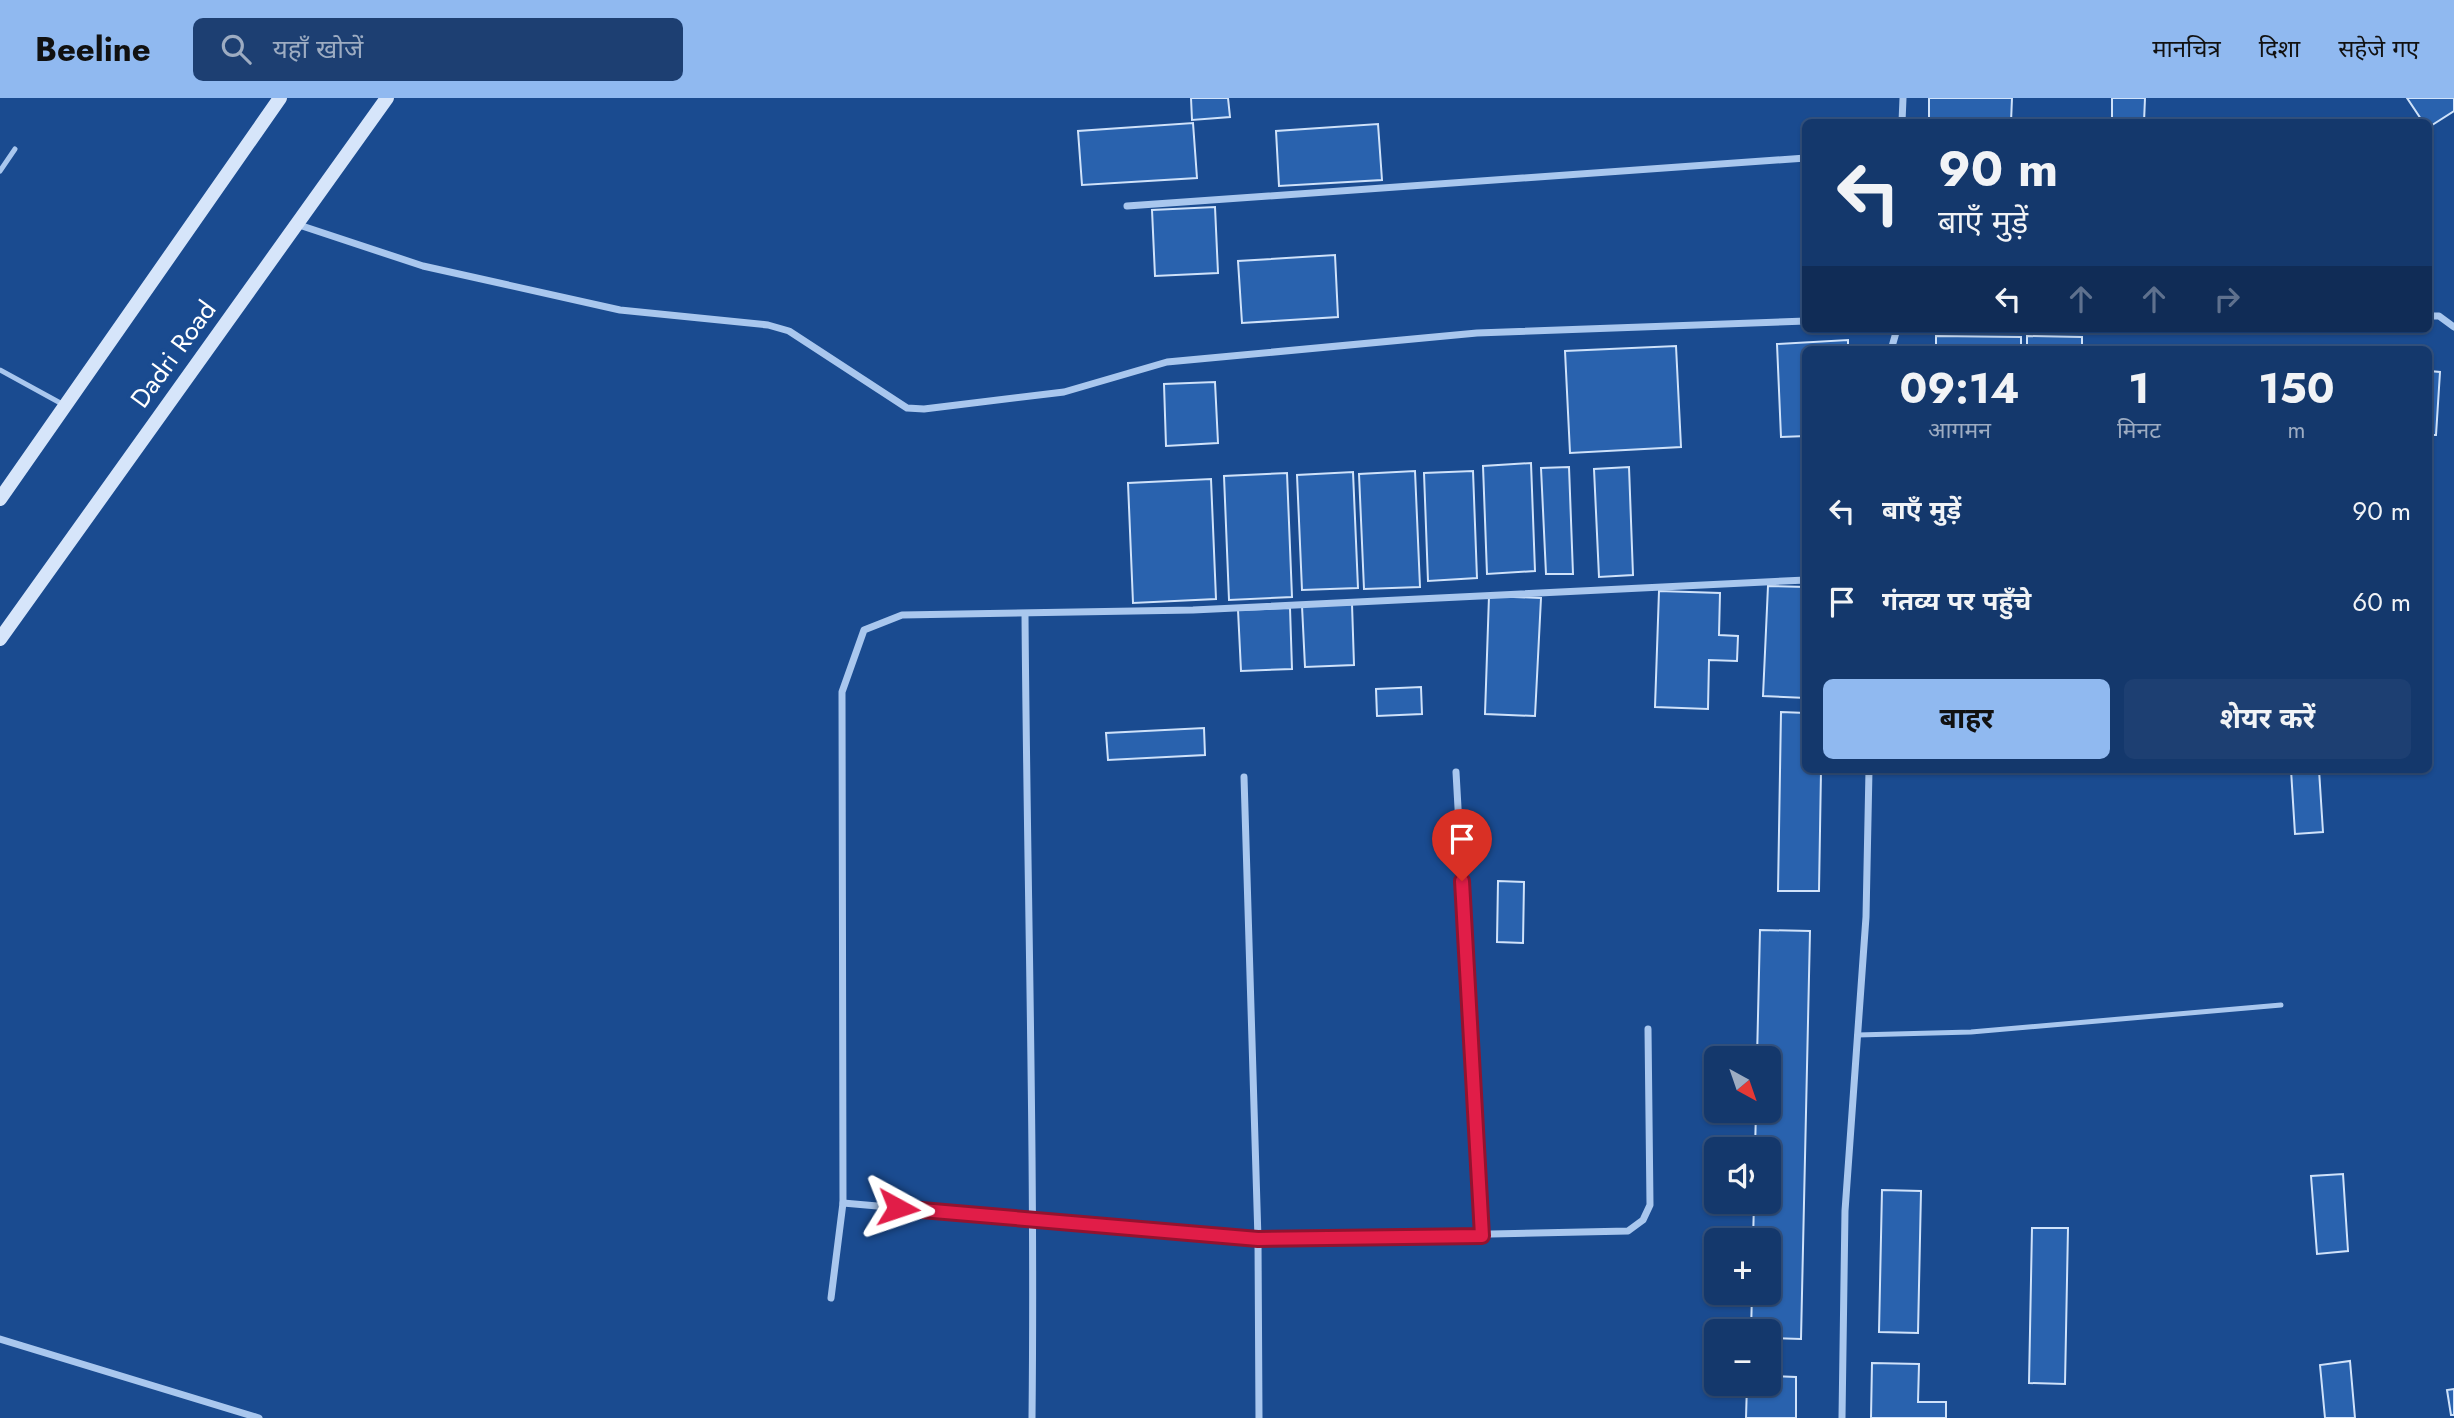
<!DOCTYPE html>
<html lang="hi">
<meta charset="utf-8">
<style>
:root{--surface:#14386c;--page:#1d3f72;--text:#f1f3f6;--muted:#9dacc2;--line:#33527f;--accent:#90b9f0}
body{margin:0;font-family:Jost,"Noto Sans Devanagari",sans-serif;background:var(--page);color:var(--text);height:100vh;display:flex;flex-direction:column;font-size:26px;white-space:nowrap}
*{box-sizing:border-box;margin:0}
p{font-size:23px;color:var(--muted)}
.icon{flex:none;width:38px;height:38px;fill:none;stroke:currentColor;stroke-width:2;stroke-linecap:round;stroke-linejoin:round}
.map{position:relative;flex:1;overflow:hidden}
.drawer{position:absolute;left:1802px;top:248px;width:630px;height:427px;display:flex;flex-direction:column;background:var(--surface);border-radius:10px;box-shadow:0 2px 5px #0004,0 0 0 2px var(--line)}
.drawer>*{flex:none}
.banner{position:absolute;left:1802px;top:21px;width:630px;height:214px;border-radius:10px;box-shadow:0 2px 5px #0004,0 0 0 2px var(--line);background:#14386c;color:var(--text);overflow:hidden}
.needle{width:46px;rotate:140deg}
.controls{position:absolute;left:1704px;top:948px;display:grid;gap:14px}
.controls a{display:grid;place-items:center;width:77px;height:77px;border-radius:10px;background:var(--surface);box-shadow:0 2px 5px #0004,0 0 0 2px var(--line);font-size:35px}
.pin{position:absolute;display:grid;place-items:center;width:60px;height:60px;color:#fff;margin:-72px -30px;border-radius:50% 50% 50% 0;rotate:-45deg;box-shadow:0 0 7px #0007}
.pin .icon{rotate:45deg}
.me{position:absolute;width:77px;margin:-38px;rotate:95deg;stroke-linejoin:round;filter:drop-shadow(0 0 5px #0008)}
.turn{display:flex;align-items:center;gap:24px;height:147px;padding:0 21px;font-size:32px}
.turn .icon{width:91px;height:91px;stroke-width:2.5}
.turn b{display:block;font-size:49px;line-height:60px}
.lanes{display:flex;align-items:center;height:66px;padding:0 21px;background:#0003;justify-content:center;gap:35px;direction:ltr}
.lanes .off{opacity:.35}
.eta{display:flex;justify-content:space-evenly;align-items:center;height:119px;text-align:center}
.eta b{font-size:42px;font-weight:700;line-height:49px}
.cta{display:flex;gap:14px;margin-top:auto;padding:14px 21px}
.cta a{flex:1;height:80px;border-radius:10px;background:var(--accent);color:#111;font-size:28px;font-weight:700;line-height:80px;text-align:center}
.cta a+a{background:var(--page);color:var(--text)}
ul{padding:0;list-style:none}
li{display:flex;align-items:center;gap:21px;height:91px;padding:0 21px}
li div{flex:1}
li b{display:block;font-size:26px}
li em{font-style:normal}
header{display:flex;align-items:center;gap:42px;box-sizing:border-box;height:98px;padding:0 35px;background:var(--accent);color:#111}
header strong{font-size:33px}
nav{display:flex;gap:38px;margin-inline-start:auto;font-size:24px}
.search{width:490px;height:63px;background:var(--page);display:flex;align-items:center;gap:18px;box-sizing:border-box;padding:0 24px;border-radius:10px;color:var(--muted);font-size:26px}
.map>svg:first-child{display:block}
.building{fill:#2962ae;stroke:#cfe2fa;stroke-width:2}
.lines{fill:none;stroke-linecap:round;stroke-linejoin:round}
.service{stroke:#a9c7ee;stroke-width:5}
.minor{stroke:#a9c7ee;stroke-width:7}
.secondary{stroke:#d6e5fa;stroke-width:14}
.route-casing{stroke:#92132f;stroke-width:18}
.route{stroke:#e11d48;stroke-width:12}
.labels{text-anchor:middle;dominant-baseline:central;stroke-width:7;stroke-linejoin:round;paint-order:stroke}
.street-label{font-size:26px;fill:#fff;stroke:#1a4b90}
</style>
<header>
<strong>Beeline</strong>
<div class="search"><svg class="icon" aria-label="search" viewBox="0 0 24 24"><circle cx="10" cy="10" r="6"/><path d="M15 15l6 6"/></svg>यहाँ खोजें</div>
<nav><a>मानचित्र</a><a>दिशा</a><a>सहेजे गए</a></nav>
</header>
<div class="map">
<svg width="2454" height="1320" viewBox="0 0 2454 1320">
<rect width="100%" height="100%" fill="#1a4b90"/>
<!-- building -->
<g class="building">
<path d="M1191,0H1228L1230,19L1192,22Z"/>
<path d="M1929,0H2012L2011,24H1929Z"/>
<path d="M2112,0H2145L2144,24H2112Z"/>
<path d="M2407,0H2454V13L2429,29V24H2423Z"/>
<path d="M1193,25L1197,80L1082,87L1078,33Z"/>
<path d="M1378,26L1382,82L1279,88L1276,33Z"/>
<path d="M1215,109L1218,175L1155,178L1152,112Z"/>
<path d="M1335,157L1338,219L1242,225L1238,163Z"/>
<path d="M1936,238L2021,239V252H1936Z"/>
<path d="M2027,238L2082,239V252H2027Z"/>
<path d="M1848,242V252H1806V338L1781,339L1777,246Z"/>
<path d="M1676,248L1681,349L1570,355L1565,253Z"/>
<path d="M2110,250L2149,252H2110Z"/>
<path d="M2429,273L2440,274L2436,337H2429Z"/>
<path d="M1215,284L1218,345L1166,348L1164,286Z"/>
<path d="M1531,365L1535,473L1487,476L1483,368Z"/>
<path d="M1569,369L1573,476H1546L1541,370Z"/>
<path d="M1629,369L1633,477L1599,479L1594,371Z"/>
<path d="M1415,373L1420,489L1364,491L1359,376Z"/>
<path d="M1473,373L1477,480L1428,483L1424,375Z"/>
<path d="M1353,374L1358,490L1302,492L1297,377Z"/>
<path d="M1287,375L1292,499L1229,502L1224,378Z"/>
<path d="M1211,381L1216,501L1133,505L1128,385Z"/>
<path d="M1768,488L1806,489V600L1763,598Z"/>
<path d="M1659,493L1720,495L1719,537L1738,538L1737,563L1709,562L1708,611L1655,609Z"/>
<path d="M1489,498L1541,500L1535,618L1485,616Z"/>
<path d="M1352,506L1354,567L1305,569L1302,508Z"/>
<path d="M1290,510L1292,571L1241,573L1238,512Z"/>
<path d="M1421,589L1422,616L1377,618L1376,591Z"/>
<path d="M1781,614L1806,615V672H1821L1819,793H1778Z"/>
<path d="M1204,630L1205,657L1108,662L1106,635Z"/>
<path d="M2291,672H2319L2323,734L2295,736Z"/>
<path d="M1498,783L1524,784L1523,845L1497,844Z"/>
<path d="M1760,832L1810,833L1801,1241L1769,1240V1234H1751L1752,1195H1769V1143H1753L1754,1104H1769V1052H1755L1756,1013H1769V961H1757Z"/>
<path d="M2343,1076L2348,1153L2317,1156L2311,1078Z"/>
<path d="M1882,1092L1921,1093L1918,1235L1879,1234Z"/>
<path d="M2032,1130H2068L2065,1286L2029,1285Z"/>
<path d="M2350,1263L2355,1320H2325L2320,1267Z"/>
<path d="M1872,1265L1919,1266L1918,1304H1946V1320H1871Z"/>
<path d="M1769,1278L1796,1279V1320H1746L1747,1286H1769Z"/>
<path d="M2454,1291V1317H2451L2447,1292Z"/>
</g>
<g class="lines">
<!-- service -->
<g class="service">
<path d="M0,73L15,51"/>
<path d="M0,272L64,307"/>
<path d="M1857,937L1971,934L2281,907"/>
</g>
<!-- minor -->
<g class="minor">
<path d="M1902,24L1903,0"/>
<path d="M1127,108L1806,60"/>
<path d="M296,126L423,168L620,212L768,227L789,233L907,310L924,311L1064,294L1167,264L1477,235L1806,223"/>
<path d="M2429,218H2439L2454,229"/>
<path d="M1891,252L1897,231"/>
<path d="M1025,516C1027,784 1035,1052 1032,1320"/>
<path d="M1456,674L1482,1138"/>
<path d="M1244,679L1258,1141L1259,1320"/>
<path d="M843,1105L1258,1141L1628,1133L1643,1122L1650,1107L1648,931"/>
<path d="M831,1200L843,1105L842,594L864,532L902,517L1193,512L1806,482"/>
<path d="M0,1241L259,1320"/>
<path d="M1842,1320L1845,1113L1866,819L1869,672"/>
</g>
<!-- secondary -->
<g class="secondary">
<path d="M0,401L280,0"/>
<path d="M0,541L387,0"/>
</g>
</g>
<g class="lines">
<!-- route casing -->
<g class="route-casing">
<path id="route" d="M898,1110L1258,1141L1482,1138L1462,783"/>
</g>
<!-- route -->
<use href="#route" class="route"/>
</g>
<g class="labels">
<!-- street labels -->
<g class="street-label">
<text transform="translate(173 256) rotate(-54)">Dadri Road</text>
</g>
</g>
</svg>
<div class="controls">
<a><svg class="needle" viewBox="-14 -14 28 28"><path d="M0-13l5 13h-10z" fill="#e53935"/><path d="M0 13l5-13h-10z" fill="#9dacc2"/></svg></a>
<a><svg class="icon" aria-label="sound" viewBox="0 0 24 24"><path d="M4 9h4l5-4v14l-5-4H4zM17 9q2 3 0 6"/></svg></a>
<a>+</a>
<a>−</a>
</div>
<div class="pin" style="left:1462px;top:783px;background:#d93025"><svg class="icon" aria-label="arrive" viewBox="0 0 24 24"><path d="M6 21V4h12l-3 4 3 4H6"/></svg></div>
<svg class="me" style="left:898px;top:1110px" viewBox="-20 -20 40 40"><path d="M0-17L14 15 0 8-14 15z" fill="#e11d48" stroke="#fff" stroke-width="4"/></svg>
<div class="banner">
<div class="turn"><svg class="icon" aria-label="left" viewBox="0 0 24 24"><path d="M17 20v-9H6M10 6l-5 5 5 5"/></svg><div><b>90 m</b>बाएँ मुड़ें</div></div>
<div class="lanes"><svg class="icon" aria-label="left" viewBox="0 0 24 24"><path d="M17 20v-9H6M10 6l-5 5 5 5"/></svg><svg class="icon off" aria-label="ahead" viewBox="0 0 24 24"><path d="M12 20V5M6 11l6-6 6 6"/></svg><svg class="icon off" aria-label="ahead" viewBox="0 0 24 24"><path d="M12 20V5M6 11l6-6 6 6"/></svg><svg class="icon off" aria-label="right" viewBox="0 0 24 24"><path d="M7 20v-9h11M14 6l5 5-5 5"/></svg></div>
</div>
<section class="drawer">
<div class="eta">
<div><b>09:14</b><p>आगमन</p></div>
<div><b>1</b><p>मिनट</p></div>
<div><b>150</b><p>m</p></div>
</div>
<ul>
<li><svg class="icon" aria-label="left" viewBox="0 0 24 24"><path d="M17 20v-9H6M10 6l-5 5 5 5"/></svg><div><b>बाएँ मुड़ें</b></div><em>90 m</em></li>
<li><svg class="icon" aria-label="arrive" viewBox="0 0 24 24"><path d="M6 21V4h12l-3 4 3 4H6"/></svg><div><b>गंतव्य पर पहुँचे</b></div><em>60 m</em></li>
</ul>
<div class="cta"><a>बाहर</a><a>शेयर करें</a></div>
</section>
</div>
